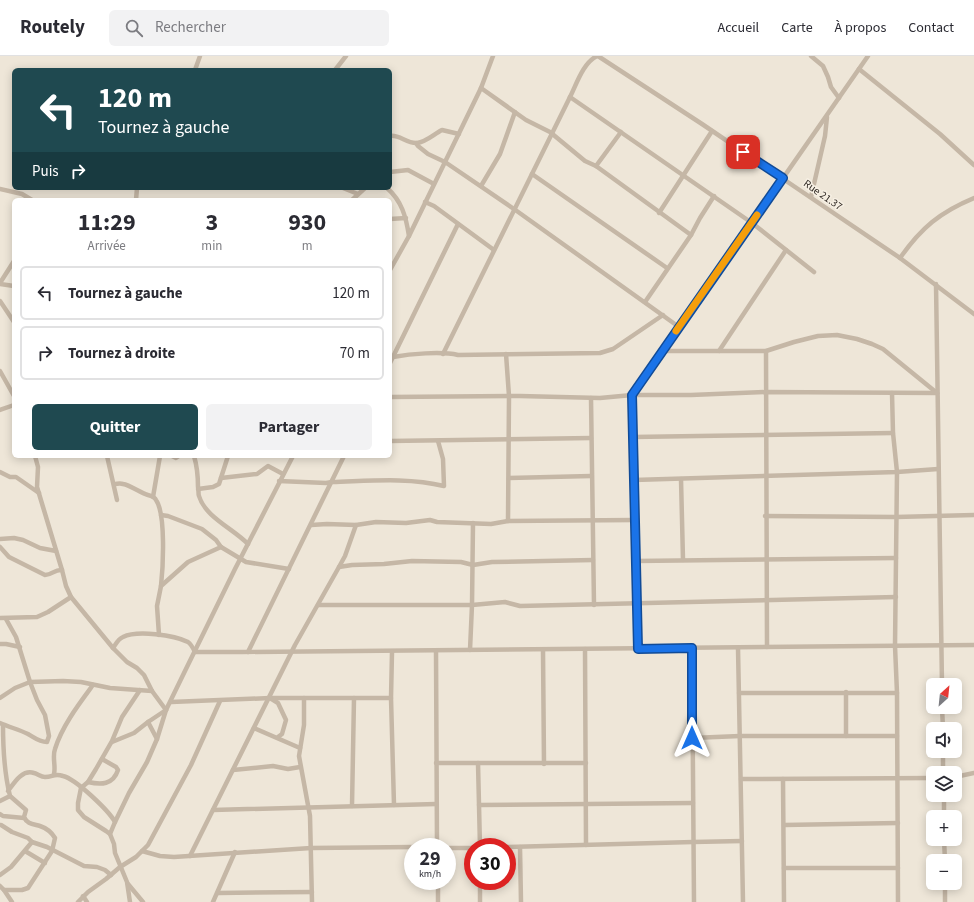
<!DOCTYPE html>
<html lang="fr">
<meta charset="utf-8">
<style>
:root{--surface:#fff;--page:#f2f2f3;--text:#2b2b33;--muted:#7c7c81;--line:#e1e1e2;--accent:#1f4950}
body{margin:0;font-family:"Source Sans 3",sans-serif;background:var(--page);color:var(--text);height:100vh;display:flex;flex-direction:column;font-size:15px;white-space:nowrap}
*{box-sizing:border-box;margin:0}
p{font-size:13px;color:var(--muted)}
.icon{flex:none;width:22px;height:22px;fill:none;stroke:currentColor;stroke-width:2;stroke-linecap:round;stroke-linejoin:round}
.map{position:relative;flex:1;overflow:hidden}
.details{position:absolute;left:12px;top:142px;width:380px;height:260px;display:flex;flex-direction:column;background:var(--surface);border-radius:6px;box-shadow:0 2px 10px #0003}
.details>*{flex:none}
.top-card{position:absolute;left:12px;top:12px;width:380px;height:122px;border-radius:6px;box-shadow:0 2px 10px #0003;background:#1f4950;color:#fff;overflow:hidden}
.needle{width:26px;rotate:27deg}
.controls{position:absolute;left:926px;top:622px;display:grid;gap:8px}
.controls a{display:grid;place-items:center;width:36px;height:36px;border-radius:6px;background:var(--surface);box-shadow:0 2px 10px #0003;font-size:20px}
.speed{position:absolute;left:404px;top:782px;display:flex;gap:8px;font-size:20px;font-weight:700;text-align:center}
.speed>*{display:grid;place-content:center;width:52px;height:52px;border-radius:50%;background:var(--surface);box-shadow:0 2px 10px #0003;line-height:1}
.speed small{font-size:10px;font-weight:400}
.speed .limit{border:6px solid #d22;background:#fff;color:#111}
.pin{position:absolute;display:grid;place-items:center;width:34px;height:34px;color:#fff;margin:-17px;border-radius:8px;box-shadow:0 2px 6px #0006}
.me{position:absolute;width:44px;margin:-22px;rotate:0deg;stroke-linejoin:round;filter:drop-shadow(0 0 3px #0008)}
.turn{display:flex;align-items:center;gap:14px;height:84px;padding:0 20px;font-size:18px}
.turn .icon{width:52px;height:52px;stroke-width:2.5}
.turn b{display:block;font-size:28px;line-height:34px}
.then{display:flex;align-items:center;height:38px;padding:0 20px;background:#0003;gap:8px;font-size:15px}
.eta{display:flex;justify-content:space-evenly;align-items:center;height:68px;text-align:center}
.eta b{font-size:24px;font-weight:700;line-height:28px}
.primary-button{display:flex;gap:8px;margin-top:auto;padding:8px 20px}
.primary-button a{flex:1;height:46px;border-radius:6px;background:var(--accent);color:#fff;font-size:16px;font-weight:700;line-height:46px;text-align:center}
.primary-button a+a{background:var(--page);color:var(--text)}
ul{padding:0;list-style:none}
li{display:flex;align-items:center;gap:12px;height:54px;margin:0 8px 6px;padding:0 12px;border:2px solid var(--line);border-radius:6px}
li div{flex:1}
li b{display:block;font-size:15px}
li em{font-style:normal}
header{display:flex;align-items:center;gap:24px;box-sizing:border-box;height:56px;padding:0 20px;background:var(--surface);border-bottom:1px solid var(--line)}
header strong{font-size:19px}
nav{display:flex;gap:22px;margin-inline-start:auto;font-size:14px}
.search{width:280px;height:36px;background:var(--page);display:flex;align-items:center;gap:10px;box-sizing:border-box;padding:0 14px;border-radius:6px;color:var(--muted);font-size:15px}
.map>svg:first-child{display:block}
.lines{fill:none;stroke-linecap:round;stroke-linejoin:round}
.street{stroke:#c5b7a6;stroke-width:4.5}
.route-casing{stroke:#114b97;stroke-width:10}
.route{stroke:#1a73e8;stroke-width:7}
.slow{stroke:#f59e0b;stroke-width:7}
.labels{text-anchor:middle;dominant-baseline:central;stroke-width:3;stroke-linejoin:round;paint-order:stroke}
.street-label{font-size:11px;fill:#322b26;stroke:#f7f0e4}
</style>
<header>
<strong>Routely</strong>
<div class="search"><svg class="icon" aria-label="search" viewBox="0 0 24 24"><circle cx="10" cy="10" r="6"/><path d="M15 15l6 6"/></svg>Rechercher</div>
<nav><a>Accueil</a><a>Carte</a><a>À propos</a><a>Contact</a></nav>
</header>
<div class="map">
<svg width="974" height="846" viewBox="0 0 974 846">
<rect width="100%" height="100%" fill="#eee6d8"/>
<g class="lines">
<!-- street -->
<g class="street">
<path d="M598,0L702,68L900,202L974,258"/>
<path d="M811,0L823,10L828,21L831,31L839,42"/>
<path d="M859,13L940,78L974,109"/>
<path d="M195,14L200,0"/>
<path d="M335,14L346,0"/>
<path d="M481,32L526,64L550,76L585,105L596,110L691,179"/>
<path d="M570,41L752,167L814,216"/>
<path d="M390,80C399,78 407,88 417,87C426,86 434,78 442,74L459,78"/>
<path d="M416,87L418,90L428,98L445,106L514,153L679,271"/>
<path d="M596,110L621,76"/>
<path d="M390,116L408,114L434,128"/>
<path d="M532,118L667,212"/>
<path d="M481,130L500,98L515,56"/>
<path d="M343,132L358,138"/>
<path d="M387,132C402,145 406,161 409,180"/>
<path d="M0,133L22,138L32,144"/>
<path d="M811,141L825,80L827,61"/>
<path d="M136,144L137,132"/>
<path d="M352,144L365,132"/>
<path d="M425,146L434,150L494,194"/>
<path d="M659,157L712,75"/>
<path d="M390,163L406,162"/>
<path d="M900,202C921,172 940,156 974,142"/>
<path d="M390,214L409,180L481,32L493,0"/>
<path d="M0,227L14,205"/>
<path d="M0,228L14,230"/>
<path d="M936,228L942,629"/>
<path d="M0,245L14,266"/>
<path d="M645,246L691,179L700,162L714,140"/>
<path d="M663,295H766L794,286L818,280L837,279L857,283L872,288L883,293L937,337"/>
<path d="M719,295L786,194"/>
<path d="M766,295L767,591"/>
<path d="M443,298L570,41C577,27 583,7 597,0"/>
<path d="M506,298L509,340L508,465"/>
<path d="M393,301C410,298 441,295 458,299L600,297L613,293L663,259"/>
<path d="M390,307L458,168"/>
<path d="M0,315L14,340"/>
<path d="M892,337L893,377L897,416L895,590L897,637L898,846"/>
<path d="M390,341L520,340L600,342L632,339H691L766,336L937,337"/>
<path d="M591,342L594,549"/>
<path d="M0,354L14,349"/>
<path d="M633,381L893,377"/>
<path d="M390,385L591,382"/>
<path d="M35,400L38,411L37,431L62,514L66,530L71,541L113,592L127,606L137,612L144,619L152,635L166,654"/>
<path d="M107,400L117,444"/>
<path d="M172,400L176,402L179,400"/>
<path d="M194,400C197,410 198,421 198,431C199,434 198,438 199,440C205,461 234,473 248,488"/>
<path d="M0,416L10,421H16L39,437"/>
<path d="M221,422L257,418L268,410L283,418"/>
<path d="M509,422L591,420"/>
<path d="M681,423L683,504"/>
<path d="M634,424L897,416L938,413"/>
<path d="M279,425L326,427L332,426C369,425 408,421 444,430L443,403L438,385"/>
<path d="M114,428C117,428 120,427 123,428C130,429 141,437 148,439C152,440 155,441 156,444C166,458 163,512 161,530"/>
<path d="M198,433L213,431L219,428L228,400"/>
<path d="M153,441L160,400"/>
<path d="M161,459L168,460L202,473L216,484L221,491L246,506L289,513"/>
<path d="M765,460L896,461L974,459"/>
<path d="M311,469L327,468L356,469L376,466L406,467L430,464L437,466L491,468L508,465L635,464"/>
<path d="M0,483L14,482L23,484L40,492L56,495"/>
<path d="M0,491L9,501L45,519C52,519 55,513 62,514"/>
<path d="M636,505L896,502"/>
<path d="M339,511L352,509L384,508L412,505L461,506L473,509L492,506L593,504"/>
<path d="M318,549H472L505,546L520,550L896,541"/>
<path d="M0,562L37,561L48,556L71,541"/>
<path d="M159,579L157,550L161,530L188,506L221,491"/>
<path d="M0,588H6L20,591"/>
<path d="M113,592C116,588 118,583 123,581C137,574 174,579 188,586C191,588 193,592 195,596H242L974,589"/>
<path d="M692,592L694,846"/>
<path d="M738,592L743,846"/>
<path d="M585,593L586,789"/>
<path d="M638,593L632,339L868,0"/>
<path d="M470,594L472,549L473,467"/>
<path d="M543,594L544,708"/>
<path d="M436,595L437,791"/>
<path d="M248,596L344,400"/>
<path d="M392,596L391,642L394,749"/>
<path d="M846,636V680"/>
<path d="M739,637H897"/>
<path d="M0,642L15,632L30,626L63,625L81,626L110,632L152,635"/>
<path d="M270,642L278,647L286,664L282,678L278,681"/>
<path d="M304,642V669L299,700L310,760L312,846"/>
<path d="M171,646L270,642H391"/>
<path d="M942,651L943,673"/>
<path d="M0,667C9,671 20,674 28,678C35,682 39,686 47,686L49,680L45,659L37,644L30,626L16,581L6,563"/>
<path d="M254,672L300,692"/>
<path d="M692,682L740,680H897"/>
<path d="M157,683L166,654L184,617L235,513L293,400"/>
<path d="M112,686L134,677L148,666"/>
<path d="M943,695V717"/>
<path d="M436,707H586"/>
<path d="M478,707L480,791"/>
<path d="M233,714L273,710L288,713L300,711"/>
<path d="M54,718C56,710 52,701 55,693C62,670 79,648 93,629"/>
<path d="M955,721L974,717"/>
<path d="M741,723L933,722"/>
<path d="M783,723L784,846"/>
<path d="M88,726C101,729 113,729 118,714L116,711L102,703"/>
<path d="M8,735C14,727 22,713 34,717C38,718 41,721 45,721C53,721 54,717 63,720C76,723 109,755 115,766L110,778"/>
<path d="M944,739V761"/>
<path d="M0,745L10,740C4,716 3,693 3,669"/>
<path d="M479,749L693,747"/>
<path d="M352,750L354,642"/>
<path d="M213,754L436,748"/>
<path d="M0,758L3,760L24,762"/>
<path d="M115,766L129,737L147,706L157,683L148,666L166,654"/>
<path d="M1,769L12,776L28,782L32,786L47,791L84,810L97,811L105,814L111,819"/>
<path d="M784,769L898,767"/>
<path d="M944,783L945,805"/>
<path d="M507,791L693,786L742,785"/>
<path d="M520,791L521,846"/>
<path d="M447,792H473"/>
<path d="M25,795L45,807"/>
<path d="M142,795L160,800L174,801L311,792L414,791"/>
<path d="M190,800L295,589L339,511L345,500L356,469"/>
<path d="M784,812H898"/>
<path d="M0,819L11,811L32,786"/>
<path d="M438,825V846"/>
<path d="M945,827V846"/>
<path d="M128,828L143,846"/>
<path d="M0,830L4,834H22L28,832L52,795L55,782C52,777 46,772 40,770C33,768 27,768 24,761L26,754L10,740"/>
<path d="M4,834L12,846"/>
<path d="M218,837L312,836"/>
<path d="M83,840L87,846"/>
<path d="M78,846L88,836L106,823L120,811L136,801L148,789L191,709L220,645"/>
<path d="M130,846L127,826L115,797L114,788L110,778L106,775L84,761L78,754V747L81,732L88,726L96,713L112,685L122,661L140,634"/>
<path d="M213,846L235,796"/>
<path d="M480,846V825"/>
</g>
</g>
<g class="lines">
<!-- route casing -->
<g class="route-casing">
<path id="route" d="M692,682V592L638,593L632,339L783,122L743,96"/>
</g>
<!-- route -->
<use href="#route" class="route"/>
<!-- slow -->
<path class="slow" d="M676,275L757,159"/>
</g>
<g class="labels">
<!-- street labels -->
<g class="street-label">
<text transform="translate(823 139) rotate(35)">Rue 21.37</text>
</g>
</g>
</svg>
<div class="controls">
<a><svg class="needle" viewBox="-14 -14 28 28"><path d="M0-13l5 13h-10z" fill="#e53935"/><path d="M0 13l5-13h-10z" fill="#7c7c81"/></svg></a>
<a><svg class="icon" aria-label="sound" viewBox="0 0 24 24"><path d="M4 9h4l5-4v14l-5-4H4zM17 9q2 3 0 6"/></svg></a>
<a><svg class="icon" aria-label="layers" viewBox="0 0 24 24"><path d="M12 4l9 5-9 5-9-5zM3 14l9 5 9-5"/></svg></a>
<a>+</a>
<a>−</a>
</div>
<div class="speed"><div>29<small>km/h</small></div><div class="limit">30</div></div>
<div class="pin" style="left:743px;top:96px;background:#d93025"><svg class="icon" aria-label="arrive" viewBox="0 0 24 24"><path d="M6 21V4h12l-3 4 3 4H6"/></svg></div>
<svg class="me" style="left:692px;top:682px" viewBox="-20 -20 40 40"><path d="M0-17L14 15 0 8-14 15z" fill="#1a73e8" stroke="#fff" stroke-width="4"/></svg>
<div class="top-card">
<div class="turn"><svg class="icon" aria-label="left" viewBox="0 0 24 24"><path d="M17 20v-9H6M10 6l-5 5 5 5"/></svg><div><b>120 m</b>Tournez à gauche</div></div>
<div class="then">Puis<svg class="icon" aria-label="right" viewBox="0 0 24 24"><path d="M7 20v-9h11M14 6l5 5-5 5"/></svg></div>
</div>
<section class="details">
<div class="eta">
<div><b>11:29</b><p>Arrivée</p></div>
<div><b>3</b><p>min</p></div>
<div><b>930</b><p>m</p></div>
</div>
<ul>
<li><svg class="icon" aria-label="left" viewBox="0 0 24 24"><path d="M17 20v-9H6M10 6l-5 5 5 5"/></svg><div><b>Tournez à gauche</b></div><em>120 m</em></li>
<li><svg class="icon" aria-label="right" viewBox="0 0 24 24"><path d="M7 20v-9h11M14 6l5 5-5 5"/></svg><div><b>Tournez à droite</b></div><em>70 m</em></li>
</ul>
<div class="primary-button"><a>Quitter</a><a>Partager</a></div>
</section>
</div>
